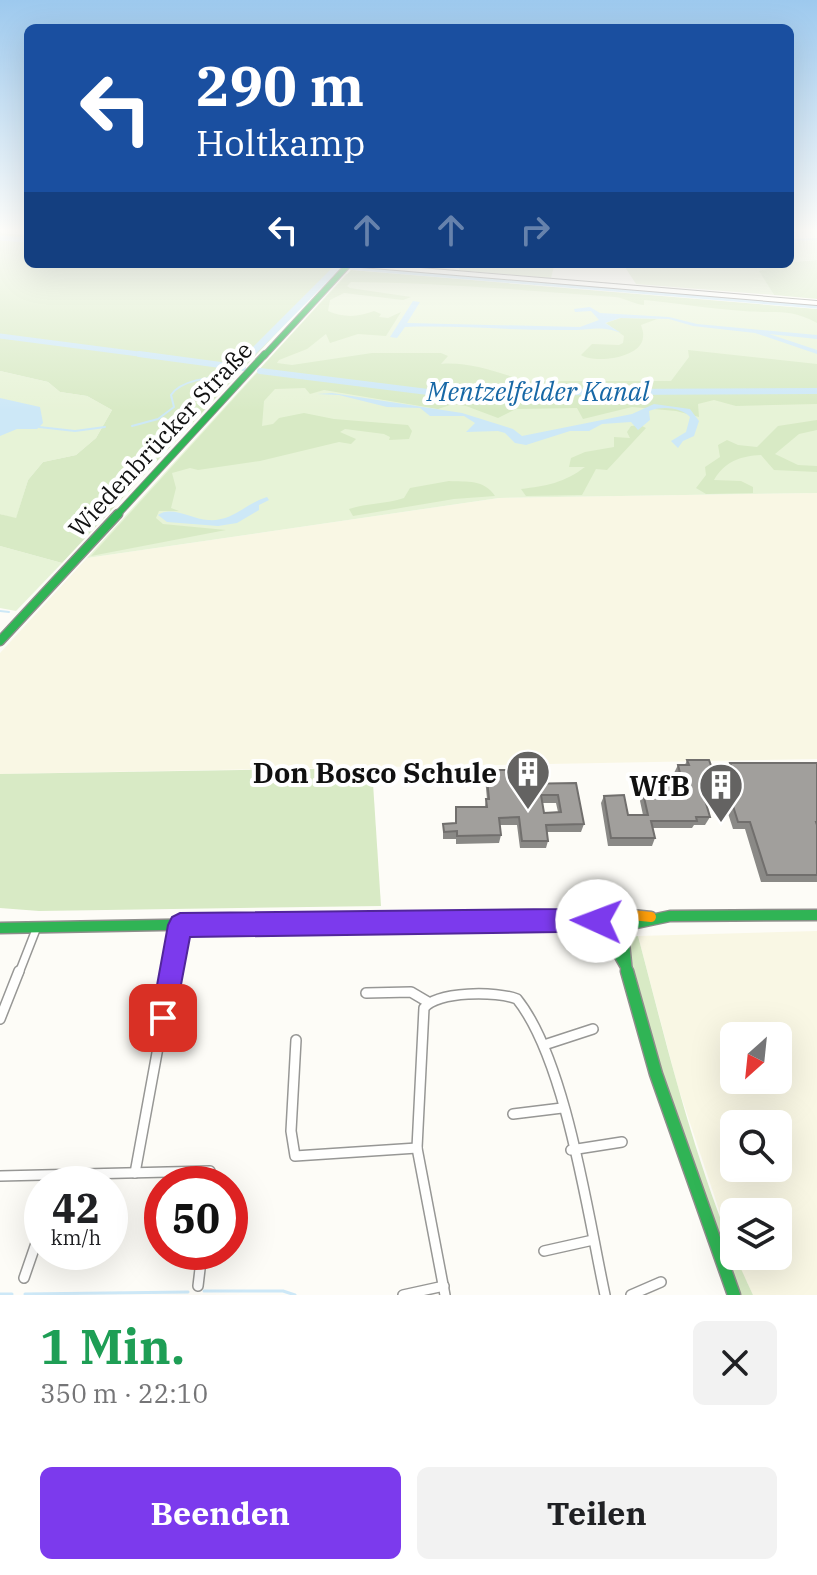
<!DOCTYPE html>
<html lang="de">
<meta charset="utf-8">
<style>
:root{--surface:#fff;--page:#f2f2f2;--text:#202124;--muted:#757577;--accent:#7c3aed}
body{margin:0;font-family:"IBM Plex Serif",serif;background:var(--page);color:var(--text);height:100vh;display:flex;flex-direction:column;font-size:30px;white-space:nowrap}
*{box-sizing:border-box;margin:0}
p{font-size:26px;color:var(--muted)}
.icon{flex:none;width:44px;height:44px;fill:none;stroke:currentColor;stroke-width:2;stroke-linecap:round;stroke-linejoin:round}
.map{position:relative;height:1295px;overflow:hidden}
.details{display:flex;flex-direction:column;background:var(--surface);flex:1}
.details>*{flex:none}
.top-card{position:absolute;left:24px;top:24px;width:770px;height:244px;border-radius:12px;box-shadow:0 8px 32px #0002;background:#1a4fa0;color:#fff;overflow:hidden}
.needle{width:52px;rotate:207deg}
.controls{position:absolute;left:720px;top:1022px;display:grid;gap:16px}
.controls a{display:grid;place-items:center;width:72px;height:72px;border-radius:12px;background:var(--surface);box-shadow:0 8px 32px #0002;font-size:40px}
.speed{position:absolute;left:24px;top:1166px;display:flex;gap:16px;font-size:40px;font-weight:700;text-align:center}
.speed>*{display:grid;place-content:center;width:104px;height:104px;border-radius:50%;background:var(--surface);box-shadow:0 8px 32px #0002;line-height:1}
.speed small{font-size:20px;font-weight:400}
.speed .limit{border:12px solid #d22;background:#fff;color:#111}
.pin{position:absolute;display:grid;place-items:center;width:68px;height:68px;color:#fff;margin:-34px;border-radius:16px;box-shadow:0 4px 12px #0006}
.me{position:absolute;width:88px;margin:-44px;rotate:272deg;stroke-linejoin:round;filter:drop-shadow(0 0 6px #0008)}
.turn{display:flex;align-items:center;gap:28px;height:168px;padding:0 40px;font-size:36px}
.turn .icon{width:104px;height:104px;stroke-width:2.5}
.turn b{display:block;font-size:56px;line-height:68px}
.lanes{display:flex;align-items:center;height:76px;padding:0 40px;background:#0003;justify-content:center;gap:40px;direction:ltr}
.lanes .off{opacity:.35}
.round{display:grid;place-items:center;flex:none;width:84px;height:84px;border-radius:12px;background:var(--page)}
.overview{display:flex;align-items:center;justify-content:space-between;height:136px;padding:0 40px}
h1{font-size:48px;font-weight:700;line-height:60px;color:#1e9e55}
.primary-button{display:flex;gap:16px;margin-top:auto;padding:16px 40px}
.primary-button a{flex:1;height:92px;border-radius:12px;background:var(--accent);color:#fff;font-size:32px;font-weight:700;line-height:92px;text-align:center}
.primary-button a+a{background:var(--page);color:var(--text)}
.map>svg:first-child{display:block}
.farmland{fill:#f9f7e4;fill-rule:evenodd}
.green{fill:#e7f3d7}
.forest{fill:#d8eac5}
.water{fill:#cde8f7}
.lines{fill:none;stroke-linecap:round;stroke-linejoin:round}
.stream-far1{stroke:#cde8f7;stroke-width:2}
.stream{stroke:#cde8f7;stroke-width:3}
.canal-far1{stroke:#cde8f7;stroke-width:5}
.canal{stroke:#cde8f7;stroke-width:6}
.river{fill:#cde8f7;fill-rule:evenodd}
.street-far2-casing{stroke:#979795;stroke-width:6}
.street-far1-casing{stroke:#979795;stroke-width:10}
.street-casing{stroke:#979795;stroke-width:12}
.fast-far4-casing{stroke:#8e8d8b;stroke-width:7}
.fast-far3-casing{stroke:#8e8d8b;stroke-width:8}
.fast-far2-casing{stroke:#8e8d8b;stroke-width:11}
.fast-far1-casing{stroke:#8e8d8b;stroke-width:13}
.fast-casing{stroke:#8e8d8b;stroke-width:15}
.slow-casing{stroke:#8e8d8b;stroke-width:13}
.street-far2{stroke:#fffffe;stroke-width:4}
.street-far1{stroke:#fffffe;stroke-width:7}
.street{stroke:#fffffe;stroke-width:9}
.fast-far4{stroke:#30b455;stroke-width:5}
.fast-far3{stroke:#30b455;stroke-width:6}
.fast-far2{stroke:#30b455;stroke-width:8}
.fast-far1{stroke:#30b455;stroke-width:10}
.fast{stroke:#30b455;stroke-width:12}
.slow{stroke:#ff9f0a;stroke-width:10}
.wall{fill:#8a8986;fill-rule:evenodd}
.building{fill:#a19f9c;stroke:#716f6d;stroke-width:2;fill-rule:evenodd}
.route{fill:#7c3aed;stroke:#51269a;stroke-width:2}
.labels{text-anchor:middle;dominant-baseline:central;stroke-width:8;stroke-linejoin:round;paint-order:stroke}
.far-street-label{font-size:24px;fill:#111;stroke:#fff}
.far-water-label{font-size:26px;font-style:italic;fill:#1768a6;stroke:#fff}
.poi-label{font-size:28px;font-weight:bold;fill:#111;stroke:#fff;text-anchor:end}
</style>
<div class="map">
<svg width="817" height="1295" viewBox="0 0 817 1295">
<rect width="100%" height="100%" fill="#fdfcf7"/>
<!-- farmland -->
<g class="farmland">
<path d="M817,493V759L0,774V653L87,558L499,498Z"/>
<path d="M817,931V1295H753L734,1256H778V1212H734V1255L678,1087L638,936ZM734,1036H778V1080H734ZM734,1124H778V1168H734Z"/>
</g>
<!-- green -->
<g class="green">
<path d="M817,240V260L790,262V241Z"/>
<path d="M381,264H428V267L459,270V264L554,266L551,278Z"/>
<path d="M623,264H784L760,271L774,295L636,284Z"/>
<path d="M346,274L817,312V493L499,498L87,558Z"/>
<path d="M0,371L48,382L60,392L87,396L112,410L96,438L76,455L43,462L28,480L16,519L0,514Z"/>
<path d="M0,546L62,563L16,611L0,608Z"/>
</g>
<!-- forest -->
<g class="forest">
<path d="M0,233L28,235V264H341L62,563L0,546V514L16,518L28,480L43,462L76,455L96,438L112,410L87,396L60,392L48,382L0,371Z"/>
<path d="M817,260V299L774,295L759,271L791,262Z"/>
<path d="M351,270L817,309V323C789,307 774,314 744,311C710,309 678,303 644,300V305C634,304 624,298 615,297C527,290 439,283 351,282L347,286L350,288L411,297L403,300L344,293L330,300L328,311C344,318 359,317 374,311L381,314L379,317L388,318L401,312L386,336L358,334L330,343L326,334L307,349L279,360L277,363L292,365L372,353H441L448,356L441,364C464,361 501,372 523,381H671L689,357L688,350L817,364V389L437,393L259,370Z"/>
<path d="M621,318L657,319L641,325C642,329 644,333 643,337C642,358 595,364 581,355L592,344L619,345L623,343L624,336L606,323Z"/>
<path d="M257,373L434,394L817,392V404L736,406L714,400L698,404L699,417L676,411L632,407L583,419L577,408L516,409L498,418L466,406L453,404L438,409L324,390L310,394L305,388L275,389L264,401L262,426L273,424L279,418L304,413L334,419L408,425L412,431L409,439L389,440L390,437L384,434L345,429L340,432L356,439L351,444L339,442L260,461L198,470L190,468L172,473L176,488L171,508L179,511H159L156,518L163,524L226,530L91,556Z"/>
<path d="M817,420V430L799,434L775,454L798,465L817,466V472L774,470L761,455C741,456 725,461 714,480L741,481L753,487V493L706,494L696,488L706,475L705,467L720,457L718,445L727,440L738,445L757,447L778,426Z"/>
<path d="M640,425L646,428L607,470L596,469L582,495L526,496L521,489C546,486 564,483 585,467H569L571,458L585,452L614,447V437L630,438L627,432L631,426Z"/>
<path d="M449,481C467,482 484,479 495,496L454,499L353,516L349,509C368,503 386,504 404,498L410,488Z"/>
<path d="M372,768L381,906L39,911L0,908V774Z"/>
<path d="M638,936C670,1057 699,1182 753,1295H741C693,1185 660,1068 629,952L633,937Z"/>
</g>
<!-- water -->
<g class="water">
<path d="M413,301L420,302L407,323L580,327L599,320L591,311L575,312L574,309L590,307L600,313L669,317L697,324L817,335V339L769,334L817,350V354L755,333L693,326L669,319L620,318L605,323L621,333C599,325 594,330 573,330C517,331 461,325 405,327L397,338L390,337Z"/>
<path d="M332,393L462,413L513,429L522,436L632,414L654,404L690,409L699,421L694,436L683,441L678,448L671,441L686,432L690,417C681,407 661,406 649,411L650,420L638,430L631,422L602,424L589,431H570L526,445L515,443L505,433L498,431L466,432L475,423L464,416H430L420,408L387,407L339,395L317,394Z"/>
<path d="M0,398L40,407L43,423L37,429H17L0,436Z"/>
<path d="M267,497L269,500L259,505V510L237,523L218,526L167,522L158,515C171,505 192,519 208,520C232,522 245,504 267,497Z"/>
</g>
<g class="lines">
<!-- stream-far1 -->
<g class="stream-far1">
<path d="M790,240L817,239"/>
<path d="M132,426L158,419L174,407L171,395C182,378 217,377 236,375"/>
<path d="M39,427L75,431L105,427"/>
<path d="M0,611L9,612"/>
</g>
<!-- stream -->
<g class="stream">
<path d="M204,1291H283L295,1295"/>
<path d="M0,1294H12"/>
<path d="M25,1294L188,1292"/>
</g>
<!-- canal-far1 -->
<g class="canal-far1">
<path d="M0,238L28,240"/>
<path d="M312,264L817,306"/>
<path d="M0,336L154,356"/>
</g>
<!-- canal -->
<g class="canal">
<path d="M139,354L243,368"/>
<path d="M260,371L436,393L817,391"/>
</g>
<!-- river -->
<path class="river" d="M336,264L343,266L241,369H235V365Z"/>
<!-- street-far2 casing -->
<g class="street-far2-casing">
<path id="street-far2" d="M349,264L817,303"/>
</g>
<!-- street-far1 casing -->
<g class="street-far1-casing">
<g id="street-far1">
<path d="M19,973L37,927"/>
<path d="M171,973L180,925"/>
</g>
</g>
<!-- street casing -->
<g class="street-casing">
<g id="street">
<path d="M366,993L411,992L428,1002"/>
<path d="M0,1019L19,971"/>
<path d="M296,1040L291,1131L295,1156L417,1148"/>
<path d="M544,1045L593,1029"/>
<path d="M513,1114L562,1108"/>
<path d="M571,1150L622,1142"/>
<path d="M135,1173L172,971"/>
<path d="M0,1176L210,1171L208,1184"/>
<path d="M544,1251L593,1240"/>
<path d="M24,1278L42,1226"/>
<path d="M198,1286L202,1252"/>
<path d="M403,1295L444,1286"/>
<path d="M445,1295L417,1148L424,1008C437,991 497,991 517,999C566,1060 588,1216 605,1295"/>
<path d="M631,1295L661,1282"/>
</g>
</g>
<!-- fast-far4 casing -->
<g class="fast-far4-casing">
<path id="fast-far4" d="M264,356L349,264"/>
</g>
<!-- fast-far3 casing -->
<g class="fast-far3-casing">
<path id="fast-far3" d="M116,516L265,354"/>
</g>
<!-- fast-far2 casing -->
<g class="fast-far2-casing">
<path id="fast-far2" d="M0,641L118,514"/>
</g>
<!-- fast-far1 casing -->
<g class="fast-far1-casing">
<g id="fast-far1">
<path d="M567,919L598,916"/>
<path d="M627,925L670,916L817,915"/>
<path d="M0,928L480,919L599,925"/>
<path d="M623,933L627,973"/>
<path d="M608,935L625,965"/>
</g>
</g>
<!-- fast casing -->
<g class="fast-casing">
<path id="fast" d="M627,971L656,1074L734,1295"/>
</g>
<!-- slow casing -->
<g class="slow-casing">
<g id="slow">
<circle cx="612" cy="922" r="14"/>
<path d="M622,914L651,917"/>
</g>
</g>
<!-- street-far2 -->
<use href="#street-far2" class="street-far2"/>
<!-- street-far1 -->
<use href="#street-far1" class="street-far1"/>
<!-- street -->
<use href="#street" class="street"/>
<!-- fast-far4 -->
<use href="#fast-far4" class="fast-far4"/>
<!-- fast-far3 -->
<use href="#fast-far3" class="fast-far3"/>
<!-- fast-far2 -->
<use href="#fast-far2" class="fast-far2"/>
<!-- fast-far1 -->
<use href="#fast-far1" class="fast-far1"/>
<!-- fast -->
<use href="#fast" class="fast"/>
<!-- slow -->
<use href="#slow" class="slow"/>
</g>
<!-- wall -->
<g class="wall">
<path d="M687,760L713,771H726L730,763H817V882H761L745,829H733L724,801H705L710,817L705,825H694L692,828H653L655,838L652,846H608L601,803L604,796L628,815H643L640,801L643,793H645L643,786L647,778L671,793H679L674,773L678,765H685Z"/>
<path d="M486,770L517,784L576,783L584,824L581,832H547L548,841L546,848H520L517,825H500L501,835L499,843L456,844V839H443V824L455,823L456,807H485L486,799H487L485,778ZM542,803H556L558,812L544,813Z"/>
</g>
<!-- building -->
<g class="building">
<path d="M687,760H709L713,771H733L730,763H817V822H816L817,825V875H767L750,822H738L729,793H703L710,817H696L697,821H651L655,838H611L604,796L624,795L628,815H648L643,793H650L647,778H667L671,793H685L678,765H689Z"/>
<path d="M486,770H516L517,784L576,783L584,824L546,825L548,841H522L519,817L499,818L501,835L457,836V831L444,832L443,824L456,823V807H487L486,799H489ZM541,795H558L561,812L544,813Z"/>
</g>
<!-- sky -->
<linearGradient id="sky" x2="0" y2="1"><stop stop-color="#9dc9ee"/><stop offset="0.56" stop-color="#fefefb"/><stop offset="1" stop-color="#fefefb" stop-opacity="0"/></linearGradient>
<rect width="817" height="411" fill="url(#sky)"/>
<!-- route -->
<path class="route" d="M598,904L607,907L610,916L606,929L597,933L589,929L560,932L190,937L173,1027L163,1031L154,1027L151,1018L168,925L172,917L180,913L560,909Z"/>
<!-- icons -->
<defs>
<g id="building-pin" transform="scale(2.3)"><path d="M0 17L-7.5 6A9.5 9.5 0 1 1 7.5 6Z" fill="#646362" stroke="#fff"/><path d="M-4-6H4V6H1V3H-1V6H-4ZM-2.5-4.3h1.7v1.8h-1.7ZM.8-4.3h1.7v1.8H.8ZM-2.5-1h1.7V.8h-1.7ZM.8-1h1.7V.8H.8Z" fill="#fff"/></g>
</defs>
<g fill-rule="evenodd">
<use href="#building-pin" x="528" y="772"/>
<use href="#building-pin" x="721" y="785"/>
</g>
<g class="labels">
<!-- far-street labels -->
<g class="far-street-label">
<text transform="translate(160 439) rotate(-47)">Wiedenbrücker Straße</text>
</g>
<!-- far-water labels -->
<g class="far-water-label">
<text x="538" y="391">Mentzelfelder Kanal</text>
</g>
<!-- poi labels -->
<g class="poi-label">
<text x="497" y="772">Don Bosco Schule</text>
<text x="690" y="785">WfB</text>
</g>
</g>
</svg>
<div class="controls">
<a><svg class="needle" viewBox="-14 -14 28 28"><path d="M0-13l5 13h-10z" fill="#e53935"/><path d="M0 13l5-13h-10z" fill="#757577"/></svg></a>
<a><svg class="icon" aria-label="search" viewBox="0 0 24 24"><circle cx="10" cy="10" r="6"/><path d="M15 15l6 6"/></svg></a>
<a><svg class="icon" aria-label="layers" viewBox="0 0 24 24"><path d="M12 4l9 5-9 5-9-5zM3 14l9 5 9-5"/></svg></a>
</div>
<div class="speed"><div>42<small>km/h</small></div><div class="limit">50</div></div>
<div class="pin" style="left:163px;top:1018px;background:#d93025"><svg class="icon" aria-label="arrive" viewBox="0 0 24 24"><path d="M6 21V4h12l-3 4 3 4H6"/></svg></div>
<svg class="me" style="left:597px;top:921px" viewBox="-20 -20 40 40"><circle r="19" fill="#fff"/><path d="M0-13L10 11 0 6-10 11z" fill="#7c3aed"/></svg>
<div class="top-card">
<div class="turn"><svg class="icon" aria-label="left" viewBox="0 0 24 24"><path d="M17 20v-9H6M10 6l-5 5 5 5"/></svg><div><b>290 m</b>Holtkamp</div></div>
<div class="lanes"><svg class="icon" aria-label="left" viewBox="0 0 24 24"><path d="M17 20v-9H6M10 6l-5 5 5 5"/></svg><svg class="icon off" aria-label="ahead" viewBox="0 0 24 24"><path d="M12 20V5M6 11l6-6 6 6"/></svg><svg class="icon off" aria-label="ahead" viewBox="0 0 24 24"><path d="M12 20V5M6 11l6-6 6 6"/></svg><svg class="icon off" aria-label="right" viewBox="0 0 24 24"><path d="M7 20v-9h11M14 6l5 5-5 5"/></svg></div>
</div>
</div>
<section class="details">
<div class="overview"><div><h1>1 Min.</h1><p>350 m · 22:10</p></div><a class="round"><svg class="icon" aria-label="close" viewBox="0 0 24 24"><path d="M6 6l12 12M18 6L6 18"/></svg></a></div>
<div class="primary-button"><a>Beenden</a><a>Teilen</a></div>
</section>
